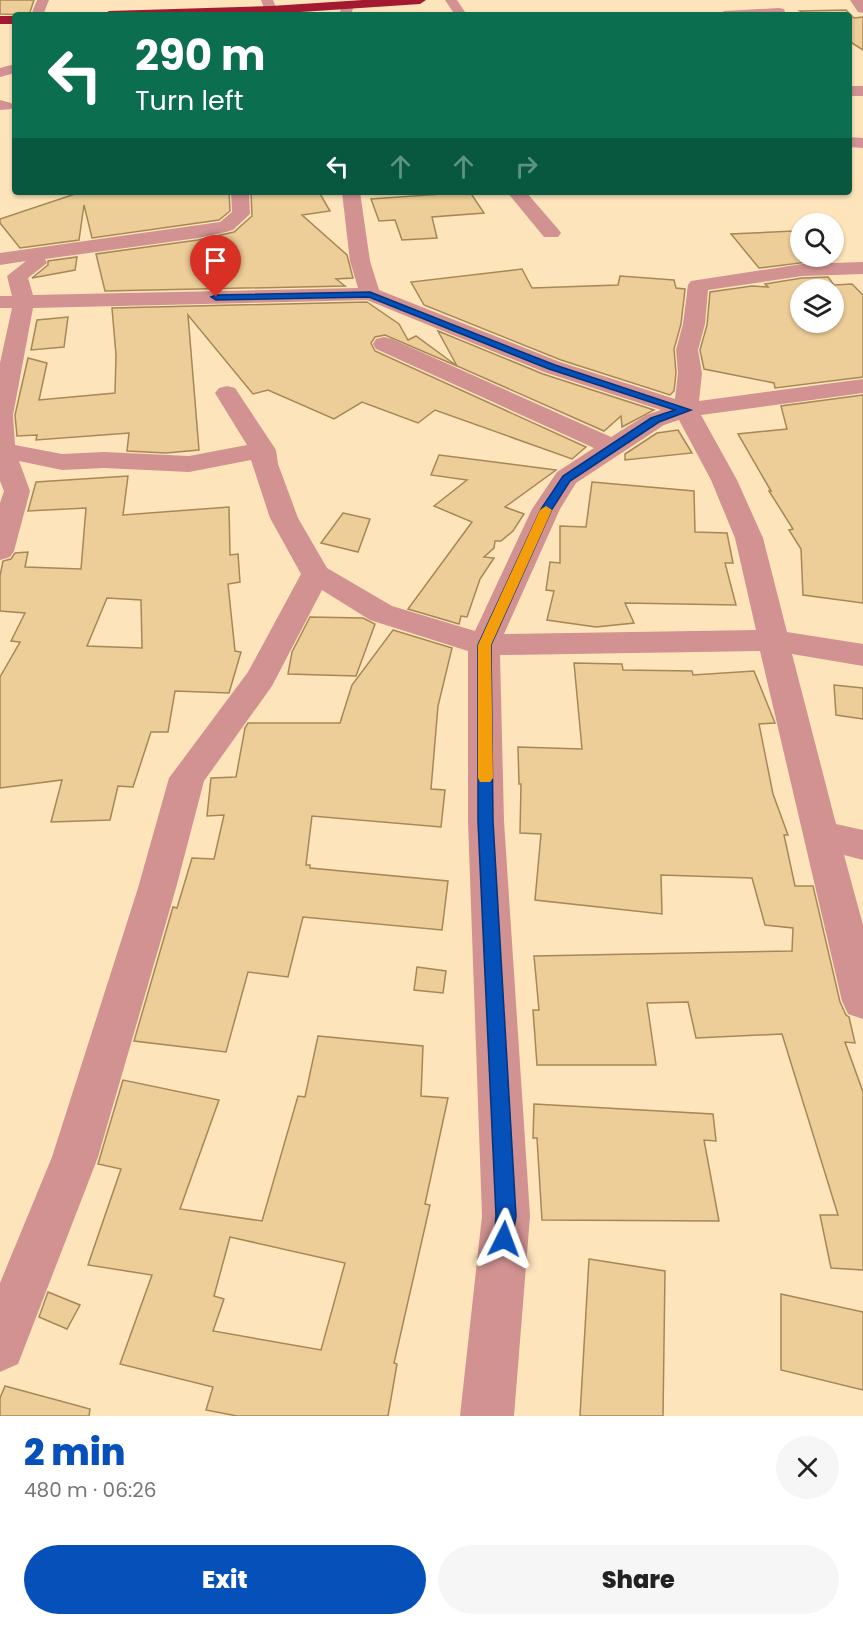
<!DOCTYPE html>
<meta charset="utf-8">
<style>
:root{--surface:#fff;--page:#f6f6f6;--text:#222;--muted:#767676;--accent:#0650ba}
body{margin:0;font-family:Poppins,sans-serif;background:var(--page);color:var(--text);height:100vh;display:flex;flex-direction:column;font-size:22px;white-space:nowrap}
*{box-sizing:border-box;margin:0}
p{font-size:20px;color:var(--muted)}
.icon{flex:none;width:33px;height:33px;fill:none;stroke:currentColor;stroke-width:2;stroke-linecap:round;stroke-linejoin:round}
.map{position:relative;height:1416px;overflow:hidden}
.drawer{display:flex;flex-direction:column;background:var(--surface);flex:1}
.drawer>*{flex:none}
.banner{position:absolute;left:12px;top:12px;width:840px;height:183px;border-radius:6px;box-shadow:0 2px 4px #0004;background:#0b6e4f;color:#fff;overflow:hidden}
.fabs{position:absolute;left:790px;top:213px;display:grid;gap:12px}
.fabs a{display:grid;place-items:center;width:54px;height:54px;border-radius:50%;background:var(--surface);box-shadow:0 2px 4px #0004;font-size:30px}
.pin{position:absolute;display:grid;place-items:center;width:51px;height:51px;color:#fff;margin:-62px -26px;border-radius:50% 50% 50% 0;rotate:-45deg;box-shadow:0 0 6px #0007}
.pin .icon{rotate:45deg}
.me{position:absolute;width:66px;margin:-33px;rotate:3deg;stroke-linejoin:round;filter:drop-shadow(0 0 4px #0008)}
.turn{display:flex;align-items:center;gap:21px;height:126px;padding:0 24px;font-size:27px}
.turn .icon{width:78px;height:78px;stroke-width:2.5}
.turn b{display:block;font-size:42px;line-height:51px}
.lanes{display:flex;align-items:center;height:57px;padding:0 24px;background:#0003;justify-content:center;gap:30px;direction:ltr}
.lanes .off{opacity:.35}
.round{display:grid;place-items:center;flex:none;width:63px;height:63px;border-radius:32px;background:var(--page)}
.overview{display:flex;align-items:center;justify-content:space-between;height:102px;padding:0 24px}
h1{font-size:36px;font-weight:800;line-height:45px;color:var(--accent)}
.primary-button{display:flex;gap:12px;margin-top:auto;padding:12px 24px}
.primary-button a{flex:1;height:69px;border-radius:36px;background:var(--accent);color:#fff;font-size:24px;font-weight:800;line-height:69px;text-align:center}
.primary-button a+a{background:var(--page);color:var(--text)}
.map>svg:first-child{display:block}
.building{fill:#edcd98;stroke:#a68856;stroke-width:1.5;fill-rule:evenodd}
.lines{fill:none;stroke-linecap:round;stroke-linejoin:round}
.minor{fill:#d19291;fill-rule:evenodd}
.highway{fill:#a3192f;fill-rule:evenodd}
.route{fill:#0650ba;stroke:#043479;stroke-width:1.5}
.slow{fill:#f59e0b}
</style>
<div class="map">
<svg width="863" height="1416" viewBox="0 0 863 1416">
<rect width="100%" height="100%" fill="#fee4ba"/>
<!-- building -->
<g class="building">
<path d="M0,0H34L29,15L0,14Z"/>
<path d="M846,10L854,18L863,17V50L849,41V15H807L800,11Z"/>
<path d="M81,192H229L230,211L219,220L92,238L84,205L79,240L20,248L0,223V219Z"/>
<path d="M251,192H319L330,211L302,215L347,255L353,278L336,279L345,286L105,291L96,254L198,240L234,232L252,216Z"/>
<path d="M470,192L484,213L432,217L437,238L402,240L395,220L379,221L371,199Z"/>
<path d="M794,231L801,240V256H813L816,261L759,268L731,234Z"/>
<path d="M77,257L75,270L32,278L48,265V261Z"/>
<path d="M522,269L532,288L618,285L620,276L674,280L676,288L685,289L681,324L674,349L676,373L674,391L670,395L561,360L424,305L411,282Z"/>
<path d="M828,277L834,285L852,284L863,295V377L775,388L774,383L704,369L700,350L707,325L710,292L752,286L768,287L765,284L802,278ZM801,290H834V322H801Z"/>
<path d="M367,302L399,324L408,340L416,336L457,366L385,335L375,337L371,343L375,351L586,447L572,459L435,410L418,423L362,402L334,419L268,390L253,394L188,315L199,450L166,453L127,451L129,433L36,440L37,435L17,436L15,415L28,358L47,363L39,400L115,393L116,355L112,308Z"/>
<path d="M68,317L64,347L31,350L37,320Z"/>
<path d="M438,331L543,374L654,410L622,427L621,416L604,431L457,366Z"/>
<path d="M863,395V603L803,595L801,549L789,530L793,529L769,491H771L738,434L787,429L781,406Z"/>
<path d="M678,430L692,453L625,460V454L657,433Z"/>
<path d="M439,455L556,470L505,507L524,514L513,531L501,541H495L494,548L484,557L494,558L480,579L467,617L461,616L459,624L408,609L472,522L434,506L467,480L431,475Z"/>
<path d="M128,476L123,515L229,507L230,555L238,554L240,582L228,584L235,651L241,652L229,693L175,691L168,732H151L133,787L118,786L110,820L51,822L62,780L0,788V677L20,642L11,641L25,613L0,611V576L3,561L11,559L15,553L28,552L25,567L81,569L86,508L28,511L36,482ZM107,598L141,600L142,648L87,646Z"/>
<path d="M592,482L694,491L695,532L727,533L733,563H725L736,605L625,603L634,623L596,627L547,620L554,591L546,590L550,562L560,563V526L586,527Z"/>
<path d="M343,513L370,519L358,552L321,543Z"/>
<path d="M310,617L363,618L375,624L356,676L288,674L292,652Z"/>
<path d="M393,630L452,648L438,706L431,789L445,790L441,827L312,816L306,865H310V868L448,881L442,930L303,917L288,977L248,972L226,1052L134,1041L173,907L177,908L192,858L214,859L224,815L207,816L211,778L236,777L245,728L248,723H340L352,685Z"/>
<path d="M574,663L622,664L623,670L692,671L693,675L754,671L775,723L759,724L773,794L788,835H784L795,886H813L840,1002L846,1015L849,1017L855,1043L845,1042L863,1092V1270L831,1268L820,1215H838L782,1034L696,1038L688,1002L647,1003L656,1065H537L533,1010H539L534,956L792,951L793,928L765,925L752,878L661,875L662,914L535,900L541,834L520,833L521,784H519L518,747L582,749Z"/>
<path d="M834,685L863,688V719L836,715Z"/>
<path d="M417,967L446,971L443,993L414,990Z"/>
<path d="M318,1036L423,1046L421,1096L448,1098L425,1204L430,1205L394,1363L397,1364L388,1416H237L206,1410L213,1387L120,1364L152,1275L88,1265L121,1169L98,1164L123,1080L219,1100L180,1209L262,1221L298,1096L305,1097ZM230,1237L345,1263L321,1350L213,1331L224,1299L214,1296Z"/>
<path d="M534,1104L713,1114L716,1141L704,1140L719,1221L542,1220L537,1138H533Z"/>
<path d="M589,1259L665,1271L663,1416H580Z"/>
<path d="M48,1292L80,1305L67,1329L39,1317Z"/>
<path d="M781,1294L863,1312V1390L781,1370Z"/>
<path d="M5,1386L90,1409L89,1416H0V1398Z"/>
</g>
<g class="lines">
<!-- minor -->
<g class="minor">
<path d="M37,0H49L43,15H31Z"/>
<path d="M261,0H273L277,10L276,13H266Z"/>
<path d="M445,0H457L467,15H455Z"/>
<path d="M850,0H863V13L858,12Z"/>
<path d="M348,1L354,5L351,15H339L342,5Z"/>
<path d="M779,8L784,9L785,12L784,15H718L724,11Z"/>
<path d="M15,64V73L0,77V68Z"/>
<rect x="849" y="86" width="14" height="10"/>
<path d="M0,100L11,103L13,106L11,109L0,110Z"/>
<path d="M849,137L863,138V148L849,147Z"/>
<path d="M231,192H249L250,214L233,230L226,232L198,238L45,259L47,263L28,278L33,295L358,288L350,261L342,192H360L370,261L379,290L560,362L675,399L678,373L676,350L683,324L688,285L691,281L802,264L863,262V274L802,276L708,290L705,324L698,350L702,373L699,401L863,379V393L701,415L737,480L763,538L787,632L863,644V666L792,654L836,824L863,830V860L844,855L863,925V1019L848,1014L842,1001L760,651L500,655L504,821L530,1216L514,1416H460L482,1216L468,821V651L370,620L322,590L272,686L204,781L176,888L98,1157L18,1364L0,1372V1283L52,1157L138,888L169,778L248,672L301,574L270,518L251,460L189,472L104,468L62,470L19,461L30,491L14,551L10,557L0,560V503L4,491L0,481V363L12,308H0V296H12L7,276L26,261L0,265V253L220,222L232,212ZM367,300L544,372L661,410L646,415L611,437L392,339L384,337L376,339L373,344L376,349L594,448L557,472L532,509L475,631L392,606L327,568L298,518L278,464L276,450L235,388L227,386L219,388L215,393L247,445L189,456L104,452L62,454L15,445L13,415L33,308ZM679,420L711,480L735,538L756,630L504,634L560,509L576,483L664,425Z"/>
<path d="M507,192H526L558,229L561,233L558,237H544Z"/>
</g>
<!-- highway -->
<g class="highway">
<path d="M363,0H426L420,4L271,14L103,15L109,11L271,6Z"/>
<rect x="0" y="16" width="15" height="8"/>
</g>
</g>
<!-- route -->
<path class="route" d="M370,292L555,365L691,410L659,422L570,481L552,509L491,645L493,821L516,1216L511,1246L504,1249L497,1246L494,1239L496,1216L478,821V645L541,509L563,476L651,418L675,410L549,369L369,297L216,300L211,297L216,295Z"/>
<!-- slow -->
<path class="slow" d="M546,506L552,510L491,645L493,778L490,782H480L478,778V645L540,510Z"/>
</svg>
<div class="fabs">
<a><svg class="icon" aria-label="search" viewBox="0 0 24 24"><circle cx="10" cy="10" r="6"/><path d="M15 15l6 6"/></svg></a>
<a><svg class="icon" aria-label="layers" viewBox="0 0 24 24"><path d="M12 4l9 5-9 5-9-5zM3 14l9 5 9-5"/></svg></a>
</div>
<div class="pin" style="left:216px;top:297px;background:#d93025"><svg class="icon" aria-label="arrive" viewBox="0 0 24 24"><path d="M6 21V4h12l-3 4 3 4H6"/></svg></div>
<svg class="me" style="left:504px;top:1239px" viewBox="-20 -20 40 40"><path d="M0-17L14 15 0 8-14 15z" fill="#0650ba" stroke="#fff" stroke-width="4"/></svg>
<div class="banner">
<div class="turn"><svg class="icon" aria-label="left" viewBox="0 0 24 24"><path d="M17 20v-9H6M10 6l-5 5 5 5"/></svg><div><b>290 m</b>Turn left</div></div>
<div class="lanes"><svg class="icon" aria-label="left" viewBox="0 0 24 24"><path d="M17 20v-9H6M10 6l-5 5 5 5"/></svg><svg class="icon off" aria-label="ahead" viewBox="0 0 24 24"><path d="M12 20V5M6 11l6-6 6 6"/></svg><svg class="icon off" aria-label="ahead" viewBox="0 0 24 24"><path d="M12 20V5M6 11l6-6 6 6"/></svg><svg class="icon off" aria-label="right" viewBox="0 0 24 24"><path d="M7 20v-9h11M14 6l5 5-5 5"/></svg></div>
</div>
</div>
<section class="drawer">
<div class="overview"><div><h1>2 min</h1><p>480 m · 06:26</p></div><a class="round"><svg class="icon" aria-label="close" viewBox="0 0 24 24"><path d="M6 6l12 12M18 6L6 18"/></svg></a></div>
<div class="primary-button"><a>Exit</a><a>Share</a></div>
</section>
